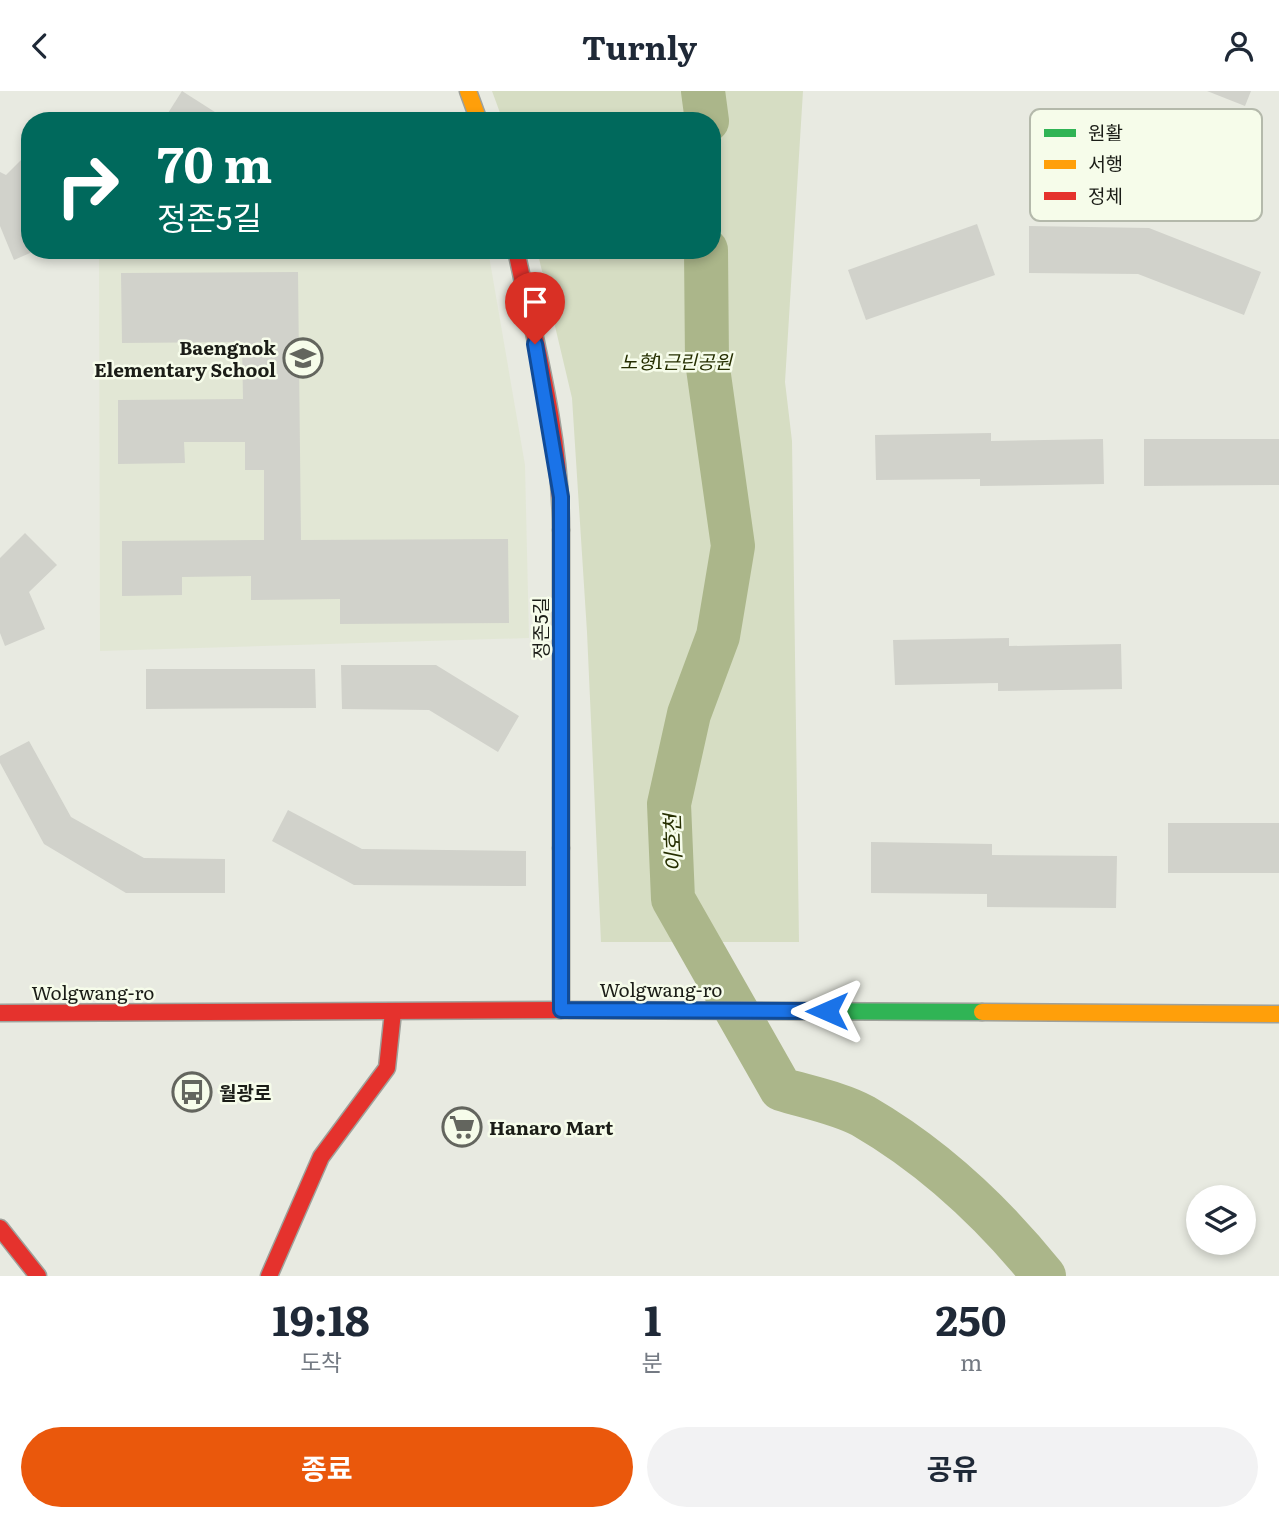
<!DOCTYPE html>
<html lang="ko">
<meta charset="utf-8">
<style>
:root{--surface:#fff;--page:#f2f2f3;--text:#1f2937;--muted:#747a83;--accent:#ea580c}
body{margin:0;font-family:Literata,"Noto Sans KR",serif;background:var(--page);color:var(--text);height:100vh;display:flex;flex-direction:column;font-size:26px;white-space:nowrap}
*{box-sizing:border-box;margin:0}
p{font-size:23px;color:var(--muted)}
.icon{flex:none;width:38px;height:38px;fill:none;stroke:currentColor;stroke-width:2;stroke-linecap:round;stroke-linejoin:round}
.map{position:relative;height:1185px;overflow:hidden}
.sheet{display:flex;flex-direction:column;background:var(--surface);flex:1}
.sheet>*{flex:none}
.top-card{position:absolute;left:21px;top:21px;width:700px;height:147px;border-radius:28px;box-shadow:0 4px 10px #0003;background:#00695c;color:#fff;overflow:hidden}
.buttons{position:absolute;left:1186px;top:1094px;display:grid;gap:14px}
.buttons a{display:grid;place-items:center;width:70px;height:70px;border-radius:50%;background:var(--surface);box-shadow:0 4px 10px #0003;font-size:35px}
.pin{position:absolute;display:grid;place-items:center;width:60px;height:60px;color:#fff;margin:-72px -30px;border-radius:50% 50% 50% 0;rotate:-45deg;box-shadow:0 0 7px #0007}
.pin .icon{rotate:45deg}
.me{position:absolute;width:77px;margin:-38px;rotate:270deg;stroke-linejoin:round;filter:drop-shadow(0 0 5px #0008)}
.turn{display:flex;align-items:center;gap:24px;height:147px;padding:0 21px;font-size:32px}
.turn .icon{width:91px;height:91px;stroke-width:2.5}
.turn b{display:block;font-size:49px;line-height:60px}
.eta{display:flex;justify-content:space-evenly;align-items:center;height:119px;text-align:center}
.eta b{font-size:42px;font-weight:700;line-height:49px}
.primary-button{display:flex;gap:14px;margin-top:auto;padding:14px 21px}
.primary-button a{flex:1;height:80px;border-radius:42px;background:var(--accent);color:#fff;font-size:28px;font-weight:700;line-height:80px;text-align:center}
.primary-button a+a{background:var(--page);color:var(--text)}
header{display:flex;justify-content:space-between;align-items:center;height:91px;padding:0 21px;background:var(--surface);font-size:32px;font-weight:700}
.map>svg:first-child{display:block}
.built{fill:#e2e7d5}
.green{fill:#d6ddc3}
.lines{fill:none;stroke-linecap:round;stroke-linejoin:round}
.river{stroke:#abb68a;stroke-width:44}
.building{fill:#d1d2cb}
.fast-casing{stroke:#9fa19b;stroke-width:19}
.slow-casing{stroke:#9fa19b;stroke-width:19}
.jam-casing{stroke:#9fa19b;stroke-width:19}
.fast{stroke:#30b455;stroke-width:16}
.slow{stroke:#ff9f0a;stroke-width:16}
.jam{stroke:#e5322d;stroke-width:16}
.route-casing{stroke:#114b97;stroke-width:18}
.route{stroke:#1a73e8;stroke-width:12}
.labels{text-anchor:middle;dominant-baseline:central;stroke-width:5;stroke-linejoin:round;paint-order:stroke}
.poi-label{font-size:19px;font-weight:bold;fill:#1b1d17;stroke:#f6fcea;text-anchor:start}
.park-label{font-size:19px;font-style:italic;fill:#252e00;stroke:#f6fcea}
.street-label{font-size:19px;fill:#1b1d17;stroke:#f6fcea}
.water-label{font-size:21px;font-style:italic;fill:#252e00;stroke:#f6fcea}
.key{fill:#f6fcea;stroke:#b4b9ab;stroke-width:2}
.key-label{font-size:19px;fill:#1b1d17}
</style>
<header><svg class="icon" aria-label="back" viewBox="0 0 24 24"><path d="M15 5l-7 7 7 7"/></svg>Turnly<svg class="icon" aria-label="person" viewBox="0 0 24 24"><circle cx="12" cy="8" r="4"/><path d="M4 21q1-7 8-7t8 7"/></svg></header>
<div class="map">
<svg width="1279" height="1185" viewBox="0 0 1279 1185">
<rect width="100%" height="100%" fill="#e8eae1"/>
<!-- built -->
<path class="built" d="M99,159H488L525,374L529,547L100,560Z"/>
<!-- green -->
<path class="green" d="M492,0H803L785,291L792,350L799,851H601L587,541L572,307L537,159H712V30H503Z"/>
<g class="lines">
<!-- river -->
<g class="river">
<path d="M703,0L707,30"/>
<path d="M706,159L707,270L733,455L718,545L689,623L669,713L673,808L781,998C807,1006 839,1012 863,1025C932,1065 994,1123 1044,1185"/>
</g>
</g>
<!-- building -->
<g class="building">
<path d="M182,0L229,30H163Z"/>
<path d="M1207,0H1251L1245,15Z"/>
<path d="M30,60V159H37L14,169L0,135V81L6,84Z"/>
<path d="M977,133L995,184L866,229L848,179Z"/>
<path d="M1029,135L1149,137L1261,181L1244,224L1138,183L1029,182Z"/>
<path d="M298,181L301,449L508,448L509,532L340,533V508L251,509V485L182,486V504L122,505V450L264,449V379H245V351H184L185,372L118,373V309L243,308L242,251L122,252L121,182Z"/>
<path d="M991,342V350L1103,348L1104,393L980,395V388L876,389L875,344Z"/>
<path d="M1144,348H1279V394L1144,395Z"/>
<path d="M25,442L57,474L29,501L45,538L5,555L0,542V467Z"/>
<path d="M1009,547V555L1121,553L1122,598L998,600V592L895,594L893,549Z"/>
<path d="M341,574H436L519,625L498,661L429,619L342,618Z"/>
<path d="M146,578H315L316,617L146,618Z"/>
<path d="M29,650L71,726L144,767L225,768V802H126L44,753L0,672V665Z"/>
<path d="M288,719L362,758L526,760V795L354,794L272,750Z"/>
<rect x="1168" y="732" width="111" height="50"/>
<path d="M871,751L992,753V764L1117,765L1116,817L987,816V803L871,802Z"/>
</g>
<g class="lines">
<!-- fast casing -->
<g class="fast-casing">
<g id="fast">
<path d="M561,439V757"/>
<path d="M559,919L982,921"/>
</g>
</g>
<!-- slow casing -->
<g class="slow-casing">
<g id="slow">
<path d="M468,0L479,30"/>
<path d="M982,921L1279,923"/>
</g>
</g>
<!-- jam casing -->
<g class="jam-casing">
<g id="jam">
<path d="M516,159C535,250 561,345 561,439"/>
<path d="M561,757V919"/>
<path d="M0,922L559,919"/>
<path d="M0,1137L38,1185"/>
<path d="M269,1185L321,1066L387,977L393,921"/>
</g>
</g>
<!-- fast -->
<use href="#fast" class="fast"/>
<!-- slow -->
<use href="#slow" class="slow"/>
<!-- jam -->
<use href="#jam" class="jam"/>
</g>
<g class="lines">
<!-- route casing -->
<g class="route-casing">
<path id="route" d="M535,253L561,406V919L827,920"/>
</g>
<!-- route -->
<use href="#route" class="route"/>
</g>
<!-- icons -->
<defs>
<g id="school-ring" transform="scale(2.0125)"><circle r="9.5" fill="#f6fcea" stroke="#63655e" stroke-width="1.5"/><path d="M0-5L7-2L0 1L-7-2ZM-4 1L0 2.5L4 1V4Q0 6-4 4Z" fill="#63655e"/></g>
<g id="bus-ring" transform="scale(2.0125)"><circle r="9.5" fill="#f6fcea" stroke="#63655e" stroke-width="1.5"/><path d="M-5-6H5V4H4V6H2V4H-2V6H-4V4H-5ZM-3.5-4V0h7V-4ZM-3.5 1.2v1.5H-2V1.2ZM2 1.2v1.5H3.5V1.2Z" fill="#63655e"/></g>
<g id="supermarket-ring" transform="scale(2.0125)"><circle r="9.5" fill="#f6fcea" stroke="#63655e" stroke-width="1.5"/><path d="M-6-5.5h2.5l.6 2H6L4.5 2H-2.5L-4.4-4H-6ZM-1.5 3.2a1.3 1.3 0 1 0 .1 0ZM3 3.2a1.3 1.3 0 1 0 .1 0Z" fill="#63655e"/></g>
</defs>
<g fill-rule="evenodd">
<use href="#school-ring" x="303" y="267"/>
<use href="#bus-ring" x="192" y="1001"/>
<use href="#supermarket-ring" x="462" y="1036"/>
</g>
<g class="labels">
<!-- poi labels -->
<g class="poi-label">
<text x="276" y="256" text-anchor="end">Baengnok<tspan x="276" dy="22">Elementary School</tspan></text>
<text x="219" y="1001">월광로</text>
<text x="489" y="1036">Hanaro Mart</text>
</g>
<!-- park labels -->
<g class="park-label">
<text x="676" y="270">노형1근린공원</text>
</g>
<!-- street labels -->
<g class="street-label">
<text transform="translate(540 537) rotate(-90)">정존5길</text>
<text x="661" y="898">Wolgwang-ro</text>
<text x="93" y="901">Wolgwang-ro</text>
</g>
<!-- water labels -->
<g class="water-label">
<text transform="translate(671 752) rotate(-92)">이호천</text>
</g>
</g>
<!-- legend -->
<rect x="1030" y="18" width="232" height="112" rx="10" class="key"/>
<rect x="1044" y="38" width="32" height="8" fill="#30b455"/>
<rect x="1044" y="69" width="32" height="9" fill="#ff9f0a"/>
<rect x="1044" y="101" width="32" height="8" fill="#e5322d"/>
<g class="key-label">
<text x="1088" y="49">원활</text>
<text x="1088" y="80">서행</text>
<text x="1088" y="112">정체</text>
</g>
</svg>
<div class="buttons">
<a><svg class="icon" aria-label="layers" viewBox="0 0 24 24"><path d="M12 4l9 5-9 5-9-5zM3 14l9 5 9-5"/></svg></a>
</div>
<div class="pin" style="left:535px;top:253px;background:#d93025"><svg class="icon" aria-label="arrive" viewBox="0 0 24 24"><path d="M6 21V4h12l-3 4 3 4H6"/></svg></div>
<svg class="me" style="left:827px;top:920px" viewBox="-20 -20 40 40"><path d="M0-17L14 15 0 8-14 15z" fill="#1a73e8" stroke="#fff" stroke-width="4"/></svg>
<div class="top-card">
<div class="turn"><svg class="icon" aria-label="right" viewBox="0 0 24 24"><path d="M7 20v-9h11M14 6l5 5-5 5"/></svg><div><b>70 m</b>정존5길</div></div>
</div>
</div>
<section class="sheet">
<div class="eta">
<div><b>19:18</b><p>도착</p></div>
<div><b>1</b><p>분</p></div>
<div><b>250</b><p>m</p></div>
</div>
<div class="primary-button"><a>종료</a><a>공유</a></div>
</section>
